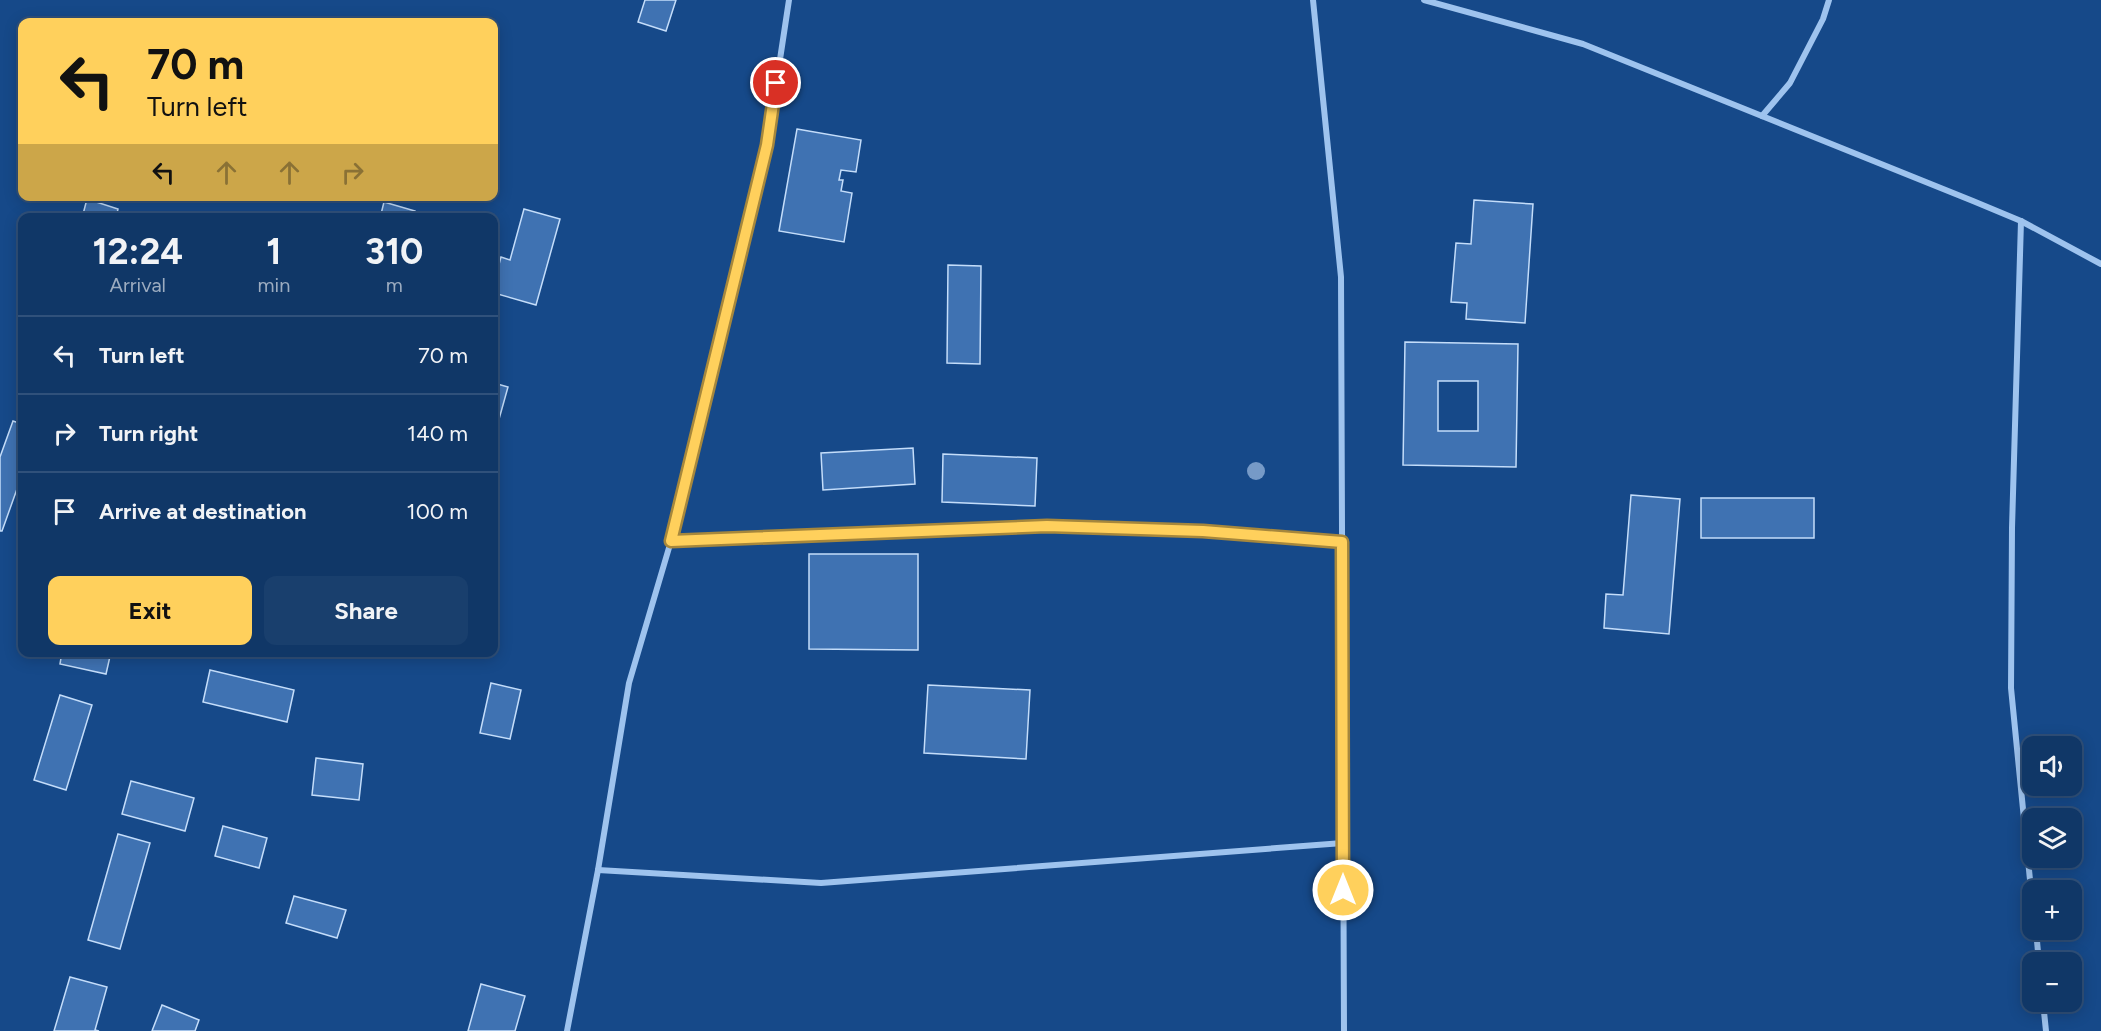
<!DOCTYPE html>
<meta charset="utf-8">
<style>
:root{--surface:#103767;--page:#193f6d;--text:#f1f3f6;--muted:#9cacc0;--line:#30517b;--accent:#ffd05c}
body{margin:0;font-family:Figtree,sans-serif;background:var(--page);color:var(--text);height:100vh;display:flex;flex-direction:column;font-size:22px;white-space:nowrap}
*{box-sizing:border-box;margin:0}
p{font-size:20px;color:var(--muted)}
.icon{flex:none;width:33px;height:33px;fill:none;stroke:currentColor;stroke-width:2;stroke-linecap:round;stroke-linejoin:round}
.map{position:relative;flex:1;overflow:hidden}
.details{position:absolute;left:18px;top:213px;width:480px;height:444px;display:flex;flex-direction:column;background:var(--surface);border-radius:12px;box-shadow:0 3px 15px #0003,0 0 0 2px var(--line)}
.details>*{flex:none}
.top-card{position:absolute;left:18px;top:18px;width:480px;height:183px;border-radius:12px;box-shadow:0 3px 15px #0003,0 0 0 2px var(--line);background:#ffd05c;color:#111;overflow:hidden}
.fabs{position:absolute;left:2022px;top:736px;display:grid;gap:12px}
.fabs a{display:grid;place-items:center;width:60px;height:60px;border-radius:12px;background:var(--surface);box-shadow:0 3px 15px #0003,0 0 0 2px var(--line);font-size:30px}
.pin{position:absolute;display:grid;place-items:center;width:51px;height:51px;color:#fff;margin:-26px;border:3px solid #fff;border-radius:50%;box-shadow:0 2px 6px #0007}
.me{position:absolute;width:66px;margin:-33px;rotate:0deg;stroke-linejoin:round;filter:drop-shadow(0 0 4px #0008)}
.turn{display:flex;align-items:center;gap:21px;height:126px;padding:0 30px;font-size:27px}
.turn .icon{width:78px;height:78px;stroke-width:2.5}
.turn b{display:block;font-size:42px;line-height:51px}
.lanes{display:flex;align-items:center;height:57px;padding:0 30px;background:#0003;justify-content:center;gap:30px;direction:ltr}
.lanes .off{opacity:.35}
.eta{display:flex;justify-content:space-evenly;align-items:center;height:102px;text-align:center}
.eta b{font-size:36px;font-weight:700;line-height:42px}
.action{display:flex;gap:12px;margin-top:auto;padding:12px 30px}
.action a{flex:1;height:69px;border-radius:12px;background:var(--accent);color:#111;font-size:24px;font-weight:700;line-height:69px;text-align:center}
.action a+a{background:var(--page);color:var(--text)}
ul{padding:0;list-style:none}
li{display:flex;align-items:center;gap:18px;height:78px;padding:0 30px;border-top:2px solid var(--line)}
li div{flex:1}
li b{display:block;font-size:22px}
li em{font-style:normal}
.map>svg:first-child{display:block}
.building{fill:#3f72b2;stroke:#c4ddfa;stroke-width:1.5;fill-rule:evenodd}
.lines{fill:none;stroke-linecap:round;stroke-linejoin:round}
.minor{stroke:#9ec3ee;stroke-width:6}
.tree{fill:#769ac7}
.route-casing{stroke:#a6873c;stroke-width:15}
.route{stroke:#ffd05c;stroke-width:10}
</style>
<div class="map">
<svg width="2101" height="1031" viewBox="0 0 2101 1031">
<rect width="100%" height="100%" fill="#164989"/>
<!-- building -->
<g class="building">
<path d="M645,0H676L666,31L638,22Z"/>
<path d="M797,129L861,140L856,172L841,170L839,180H843L841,191L852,193L844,242L779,231Z"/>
<path d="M87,199L118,209L116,218H82Z"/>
<path d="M1474,200L1533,204L1525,323L1466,319L1467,303L1451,302L1456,243L1471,244Z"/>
<path d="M384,202L415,211L413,218H380Z"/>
<path d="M524,209L560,219L536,305L494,293V283L501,257L510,260Z"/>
<path d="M948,265L981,266L980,364L947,363Z"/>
<path d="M1405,342L1518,344L1516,467L1403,465ZM1438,381H1478V431H1438Z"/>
<path d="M494,383L508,387L494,437Z"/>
<path d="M22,387V403L18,401Z"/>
<path d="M13,421L22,424V475L2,531H0V457Z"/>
<path d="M913,448L915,484L823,490L821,453Z"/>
<path d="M943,454L1037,458L1035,506L942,502Z"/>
<path d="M1631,495L1680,499L1669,634L1604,628L1606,594L1623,595Z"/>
<rect x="1701" y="498" width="113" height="40"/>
<path d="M809,554H918V650L809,649Z"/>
<path d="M62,652H111L106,674L60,664Z"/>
<path d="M210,670L294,690L287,722L203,702Z"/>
<path d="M491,683L521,690L510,739L480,733Z"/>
<path d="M928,685L1030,690L1026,759L924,753Z"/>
<path d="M60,695L92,705L66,790L34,780Z"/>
<path d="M316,758L363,764L359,800L312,795Z"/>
<path d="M131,781L194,798L185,831L122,814Z"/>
<path d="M223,826L267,838L259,868L215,856Z"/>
<path d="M118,834L150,843L120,949L88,940Z"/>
<path d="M294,896L346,910L337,938L286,923Z"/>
<path d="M70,977L107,987L95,1030L99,1031H54Z"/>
<path d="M481,984L525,996L515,1031H468Z"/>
<path d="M162,1005L199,1020L195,1031H152Z"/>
</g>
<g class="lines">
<!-- minor -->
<g class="minor">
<path d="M1313,0L1341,277L1344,1031"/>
<path d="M1424,0L1583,44L1973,201L2021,221L2101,264"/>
<path d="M1762,116L1790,83L1823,19L1829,0"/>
<path d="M2021,221L2012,528L2011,688L2032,900"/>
<path d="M671,541L1047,526L1203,531L1342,542"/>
<path d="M598,870L821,883L1343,843"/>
<path d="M2036,930L2039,963"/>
<path d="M2043,1002L2046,1031"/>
<path d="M567,1031L598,870L629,683L671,541L767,145L789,0"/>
</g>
</g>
<!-- trees -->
<circle class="tree" cx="1256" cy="471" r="9"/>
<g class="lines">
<!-- route casing -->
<g class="route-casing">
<path id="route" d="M776,83L767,145L671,541L1047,526L1203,531L1342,542L1343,890"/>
</g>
<!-- route -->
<use href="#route" class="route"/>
</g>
</svg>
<div class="fabs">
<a><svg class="icon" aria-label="sound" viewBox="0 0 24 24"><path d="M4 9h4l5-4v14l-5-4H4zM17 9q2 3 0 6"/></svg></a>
<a><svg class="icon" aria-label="layers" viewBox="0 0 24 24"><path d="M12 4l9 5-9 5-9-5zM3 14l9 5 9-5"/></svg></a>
<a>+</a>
<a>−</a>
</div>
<div class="pin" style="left:776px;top:83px;background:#d93025"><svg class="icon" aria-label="arrive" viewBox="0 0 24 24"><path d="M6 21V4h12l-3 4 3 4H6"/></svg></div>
<svg class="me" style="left:1343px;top:890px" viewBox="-20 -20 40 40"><circle r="17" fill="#ffd05c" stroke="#fff" stroke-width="3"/><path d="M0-11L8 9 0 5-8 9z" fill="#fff"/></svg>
<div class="top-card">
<div class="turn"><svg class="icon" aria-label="left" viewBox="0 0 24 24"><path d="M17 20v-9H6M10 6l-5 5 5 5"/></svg><div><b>70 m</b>Turn left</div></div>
<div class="lanes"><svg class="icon" aria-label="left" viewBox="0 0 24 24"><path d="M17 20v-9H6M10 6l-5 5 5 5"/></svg><svg class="icon off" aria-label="ahead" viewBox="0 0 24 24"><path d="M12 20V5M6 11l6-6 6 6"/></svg><svg class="icon off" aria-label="ahead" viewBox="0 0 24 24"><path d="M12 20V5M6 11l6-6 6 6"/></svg><svg class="icon off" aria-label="right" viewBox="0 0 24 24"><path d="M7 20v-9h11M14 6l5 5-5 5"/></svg></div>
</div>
<section class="details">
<div class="eta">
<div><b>12:24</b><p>Arrival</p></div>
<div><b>1</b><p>min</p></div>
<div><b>310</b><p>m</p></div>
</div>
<ul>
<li><svg class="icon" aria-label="left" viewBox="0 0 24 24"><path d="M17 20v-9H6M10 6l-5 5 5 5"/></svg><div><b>Turn left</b></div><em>70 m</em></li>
<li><svg class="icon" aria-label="right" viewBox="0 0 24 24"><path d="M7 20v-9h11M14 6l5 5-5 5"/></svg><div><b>Turn right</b></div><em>140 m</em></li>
<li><svg class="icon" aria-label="arrive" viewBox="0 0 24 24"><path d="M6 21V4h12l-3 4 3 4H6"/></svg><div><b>Arrive at destination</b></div><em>100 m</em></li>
</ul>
<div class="action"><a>Exit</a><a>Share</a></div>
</section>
</div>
